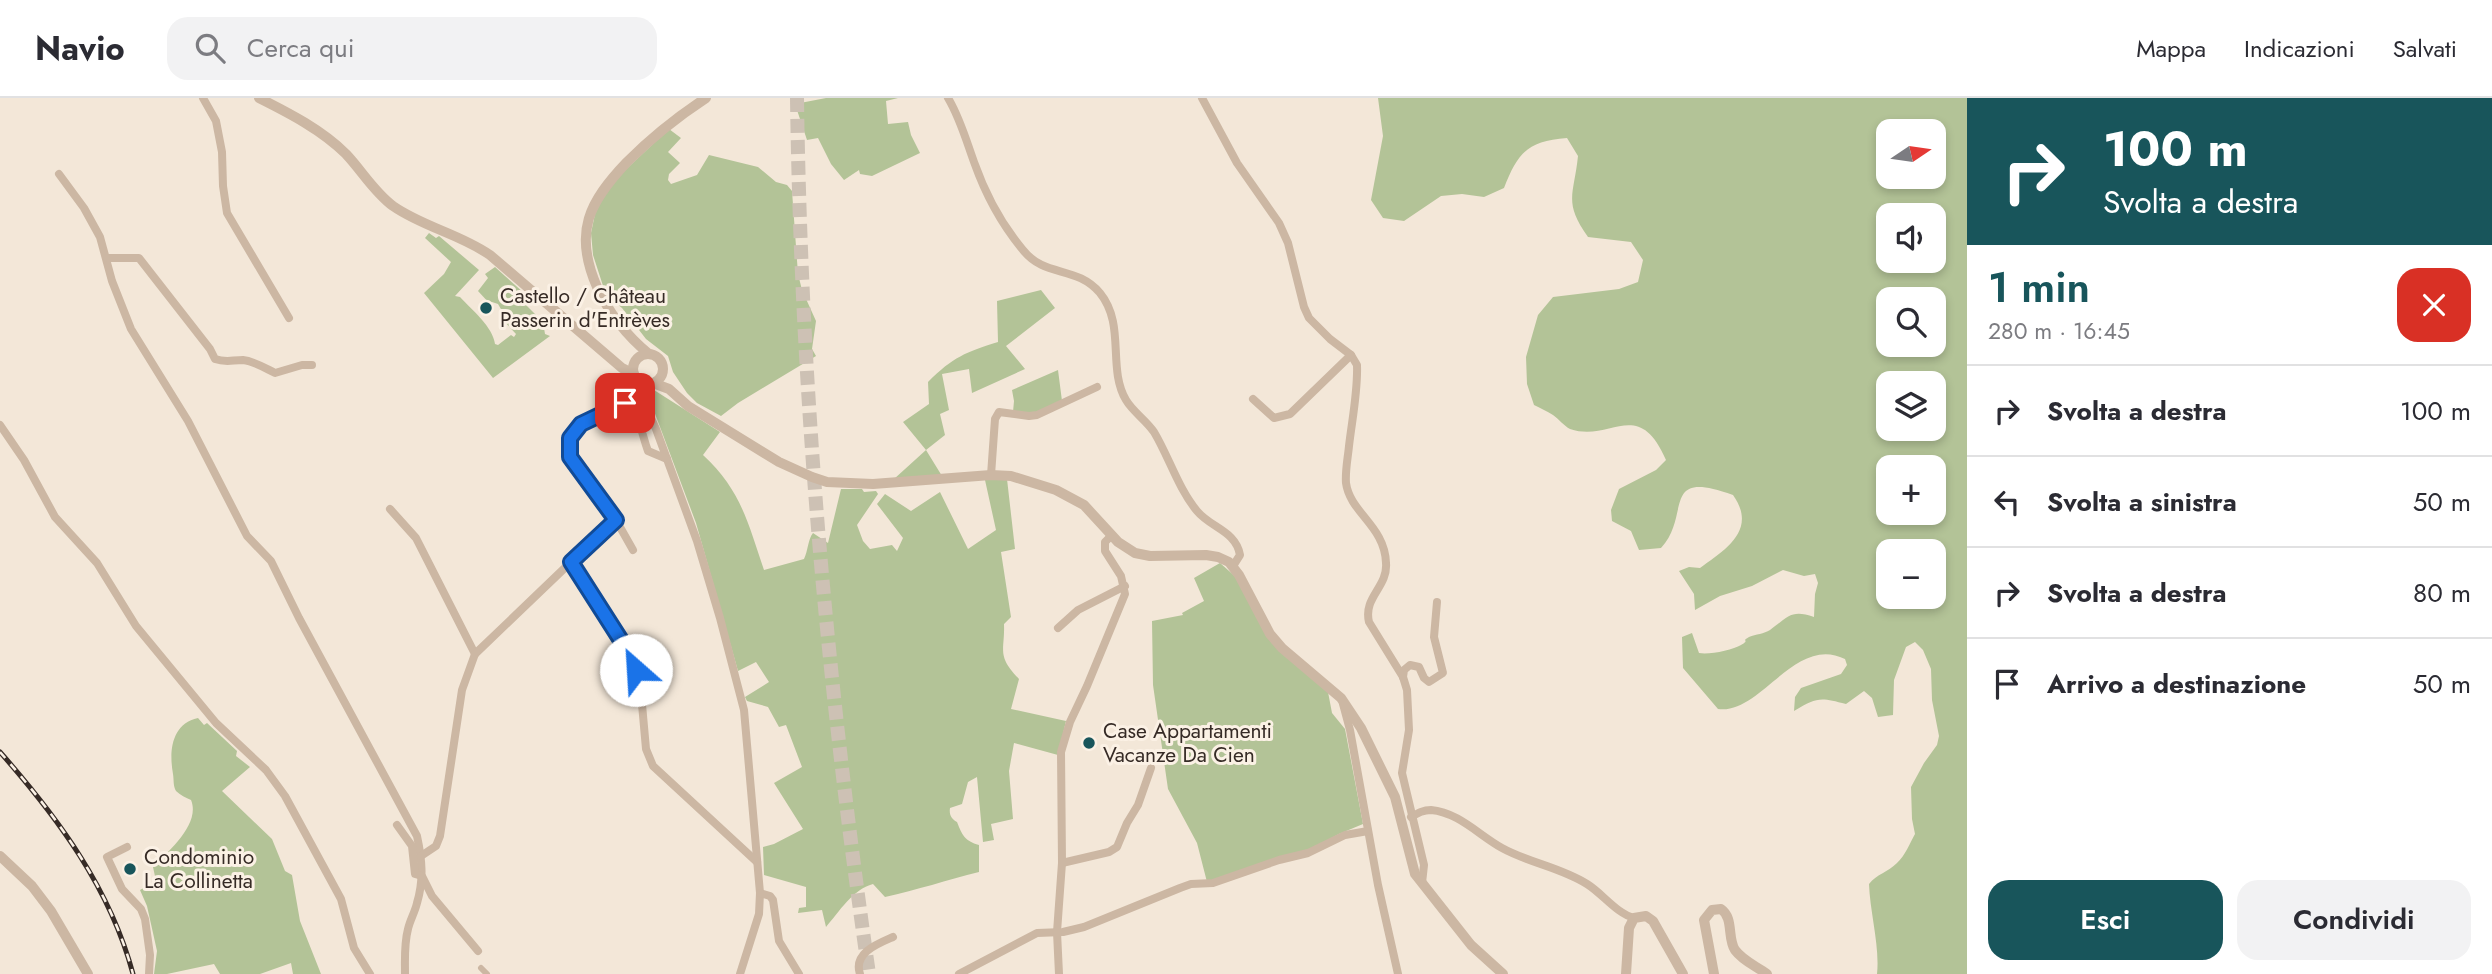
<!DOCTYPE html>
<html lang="it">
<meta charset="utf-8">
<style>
:root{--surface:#fff;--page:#f2f2f3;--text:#2b2b33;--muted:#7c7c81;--line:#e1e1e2;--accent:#18555b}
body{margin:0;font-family:Jost,sans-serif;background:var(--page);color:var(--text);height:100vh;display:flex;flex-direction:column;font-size:26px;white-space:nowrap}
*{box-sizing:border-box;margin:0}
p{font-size:23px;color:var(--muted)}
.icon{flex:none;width:38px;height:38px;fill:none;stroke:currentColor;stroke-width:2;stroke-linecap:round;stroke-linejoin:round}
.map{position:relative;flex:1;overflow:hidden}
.drawer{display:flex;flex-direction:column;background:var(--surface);width:525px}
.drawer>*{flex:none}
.banner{background:#18555b;color:#fff;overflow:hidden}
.needle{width:46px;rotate:77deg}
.buttons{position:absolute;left:1876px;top:21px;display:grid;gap:14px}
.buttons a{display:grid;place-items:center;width:70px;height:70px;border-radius:14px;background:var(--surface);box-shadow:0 4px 10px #0003;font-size:35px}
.pin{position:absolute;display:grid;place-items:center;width:60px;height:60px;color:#fff;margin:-30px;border-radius:14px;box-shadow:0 4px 10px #0006}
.me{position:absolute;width:77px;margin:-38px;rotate:334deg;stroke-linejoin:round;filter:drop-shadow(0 0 5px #0008)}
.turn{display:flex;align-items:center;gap:24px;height:147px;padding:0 21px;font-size:32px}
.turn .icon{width:91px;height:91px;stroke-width:2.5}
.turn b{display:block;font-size:49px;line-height:60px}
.round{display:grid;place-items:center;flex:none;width:74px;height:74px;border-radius:21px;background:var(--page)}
.overview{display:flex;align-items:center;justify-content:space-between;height:119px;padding:0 21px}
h1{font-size:42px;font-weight:600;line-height:52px;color:var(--accent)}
.button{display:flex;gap:14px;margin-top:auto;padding:14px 21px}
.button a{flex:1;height:80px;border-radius:21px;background:var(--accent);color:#fff;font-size:28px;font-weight:600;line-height:80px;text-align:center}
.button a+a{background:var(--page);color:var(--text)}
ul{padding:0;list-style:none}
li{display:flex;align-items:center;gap:21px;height:91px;padding:0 21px;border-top:2px solid var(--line)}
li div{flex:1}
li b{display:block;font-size:26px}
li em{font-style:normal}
header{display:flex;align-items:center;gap:42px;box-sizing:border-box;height:98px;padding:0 35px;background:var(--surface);border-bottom:2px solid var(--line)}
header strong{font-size:33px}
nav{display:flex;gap:38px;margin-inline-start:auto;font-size:24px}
.search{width:490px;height:63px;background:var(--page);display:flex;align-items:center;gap:18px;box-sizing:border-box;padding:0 24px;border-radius:21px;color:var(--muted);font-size:26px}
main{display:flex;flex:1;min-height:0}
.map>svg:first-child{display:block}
.green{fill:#b3c397;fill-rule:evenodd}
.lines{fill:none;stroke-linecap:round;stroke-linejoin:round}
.motorway-tunnel{stroke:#cdc1b4;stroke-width:14;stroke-dasharray:14 7;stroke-linecap:butt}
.pedestrian{stroke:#ccb7a3;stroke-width:6}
.minor{stroke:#ccb7a3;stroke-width:8}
.tertiary{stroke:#ccb7a3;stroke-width:10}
.rail-casing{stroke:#362b26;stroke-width:5}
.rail{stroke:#fbf1e5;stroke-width:2.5;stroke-dasharray:8;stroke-linecap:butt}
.route-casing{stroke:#114b97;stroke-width:18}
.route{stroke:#1a73e8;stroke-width:12}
.poi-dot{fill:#18555b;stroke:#fbf1e5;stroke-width:2.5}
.labels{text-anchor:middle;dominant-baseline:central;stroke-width:6;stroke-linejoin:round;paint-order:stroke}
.poi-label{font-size:21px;fill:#362b26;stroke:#fbf1e5;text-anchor:start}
</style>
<header>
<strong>Navio</strong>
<div class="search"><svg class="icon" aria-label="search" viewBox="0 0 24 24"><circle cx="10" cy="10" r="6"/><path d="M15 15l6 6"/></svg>Cerca qui</div>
<nav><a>Mappa</a><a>Indicazioni</a><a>Salvati</a></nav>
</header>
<main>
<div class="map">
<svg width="1967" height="876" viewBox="0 0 1967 876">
<rect width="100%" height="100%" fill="#f3e7d8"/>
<!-- green -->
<g class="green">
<path d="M826,0H898L886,3L888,26L908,24L911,37L920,55L872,78L860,76L859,72L844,82L831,66L818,40L807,42L795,6Z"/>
<path d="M1378,0H1967V876H1877C1880,848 1870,815 1869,786C1877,776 1888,774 1897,765C1905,758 1910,745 1915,736L1912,721L1911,689L1924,665L1937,647L1939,638L1932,602L1931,571L1923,552L1915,544L1906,549L1894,582L1893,617L1878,619L1872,600L1864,593L1846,606C1820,599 1817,599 1794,613L1795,599L1801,590L1841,576L1847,567L1845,561C1795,536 1761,617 1718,611L1683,570L1682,539L1692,535L1699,555C1709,557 1733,552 1741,547C1751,541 1740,544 1749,539C1756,536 1764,536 1770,532C1788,519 1791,511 1814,519L1815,496L1818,485L1815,476L1804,478L1783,472L1752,488L1720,498L1695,512L1694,496L1679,473L1689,469L1700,470C1725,452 1758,432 1733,397C1659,370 1692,417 1661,450L1639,452L1631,433L1612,423L1611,412L1619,391L1656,372L1666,362C1638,298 1611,345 1570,331C1564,328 1559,321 1553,317C1547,313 1540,310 1534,307L1527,286L1526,259L1538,217L1553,199L1619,191L1638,184L1643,162L1631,144L1588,139C1563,104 1574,97 1578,58L1567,40C1528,43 1518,54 1504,90L1484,99L1462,96L1441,98L1404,123L1383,120L1371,102L1383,38ZM1888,33H1934V79H1888ZM1888,117H1934V163H1888ZM1888,201H1934V247H1888ZM1888,285H1934V331H1888ZM1888,369H1934V415H1888ZM1888,453H1934V499H1888Z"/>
<path d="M669,31L681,40L668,54L680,65L669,76L668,82L671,86L697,77L709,57L758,69L776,84L787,87L792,93L798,176L802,192L816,223L812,251L816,258L738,305L721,318L697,305L687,295L673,274L668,258L646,241L622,210L606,197L593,157L591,135L595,116L604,97L620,77Z"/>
<path d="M429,135L436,140L439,138L479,172L455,198L460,199C472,212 493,229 495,246L498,247L511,237L514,239L516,236L502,221L505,218L498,206L492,204L490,206L478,193L488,180L485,176L495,169L533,203L527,208L543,224L545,236L550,238L493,280L424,195L444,176L451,164L425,140Z"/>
<path d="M1041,192L1055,210L1006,248L1025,271L972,295L969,271L942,276L949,312L940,316L945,337L926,352L942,378L894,381L926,352L903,324L929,306L928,284C953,259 966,254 998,244L997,203Z"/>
<path d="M1058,272L1062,303L1034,315L1013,314L1014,303L1012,292Z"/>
<path d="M654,292L720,334L703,357C741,392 748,425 764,472L804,461C808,453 808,441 813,435L828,445L841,391H862L864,394L876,393L878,396L857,427L863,443L870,451L892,447L897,453L903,440L877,406L885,396L911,413L940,394L968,451L996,432L985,382L1007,381L1015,451L1001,454L1011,519L1004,526C1005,553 996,557 1019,581L1011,611L1066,623L1058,657L1014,645L1009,673L1013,721L991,726L994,742L983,744L977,679L968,684L962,706L950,710C949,716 951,721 957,724C962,737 965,743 979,747V774C947,782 917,792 885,799L873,786C853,791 839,814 826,829L822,812L798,815L799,810L806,809V789L764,777L763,749L774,746L803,731L774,685L802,669L786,627L779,629L768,609L747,603L745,599L769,584L756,564L738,573L696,425L651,305L654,304Z"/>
<path d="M1220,465L1237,480L1267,538L1328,594L1332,615L1345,631L1363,726L1339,736L1307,753L1207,784L1197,745L1168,691L1153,587L1152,523L1183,517L1182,515L1204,503L1194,480Z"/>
<path d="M198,620L204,627L207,625L237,653L236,658L250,669L222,693L272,741L285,773L292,777L300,823L321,876H293L291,865L260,876H220L214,866L167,876H154L157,853L147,808L140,792L156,783L153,769C168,754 201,726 191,702C186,700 180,697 176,693C173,688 174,682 173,676C169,654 171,626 198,620Z"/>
</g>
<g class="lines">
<!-- motorway-tunnel -->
<path class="motorway-tunnel" d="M797,0C801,293 827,586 869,876"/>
<!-- pedestrian -->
<path class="pedestrian" d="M481,870L487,876"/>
<!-- minor -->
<g class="minor">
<path d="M203,0L216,23L222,54L223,88L227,115L289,220"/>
<path d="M948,0C960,20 966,42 974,64C985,95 1002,127 1023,152C1045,180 1076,167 1100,195C1126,227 1107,270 1126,302C1133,314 1146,322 1154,334C1169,359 1178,390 1197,413C1211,430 1236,433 1240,457L1233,468"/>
<path d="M1202,0L1237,65L1279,125L1288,145L1304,209L1309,220L1330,241L1351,257L1357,267C1358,293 1352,322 1349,348C1348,359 1345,373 1346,385C1350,415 1385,428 1386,465C1388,489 1363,499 1369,524L1403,579L1407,592L1409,632L1402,675L1424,767L1422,785"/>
<path d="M59,76L84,110L100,139L112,183L131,231L188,323L247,438L271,463L299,520L417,738C422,761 424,782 417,805C415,814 410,822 408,831C404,846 405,861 405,876"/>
<path d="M107,160H139L210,251L215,261C226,265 232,262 243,262C254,263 265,270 275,275L302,267H312"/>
<path d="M638,282L641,299L656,331L697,443L720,520L744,612L760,795L759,816L740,876"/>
<path d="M1253,301L1274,320L1290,316L1351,257"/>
<path d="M645,307L649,286"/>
<path d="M616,311C644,320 639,329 648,353L667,361"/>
<path d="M0,327L24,362L55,419L97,465L136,528L216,625L266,672L285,698L341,801L354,850L370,876"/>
<path d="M991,377L995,321L999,314L1029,318L1037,317L1097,289"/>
<path d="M390,411L416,440L475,556"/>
<path d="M616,422L570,359V340L581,326L616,311L630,301L632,294L627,273"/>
<path d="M571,464L616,422L633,452"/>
<path d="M1058,530L1078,512L1125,488"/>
<path d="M1403,579L1404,572L1410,567L1419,569L1424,580L1429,584L1443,575L1434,539L1437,504"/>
<path d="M1343,606L1350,632L1378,787L1398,876"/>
<path d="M1411,719C1418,715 1423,712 1431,712C1458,714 1480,738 1502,750C1529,765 1560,769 1587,786C1603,796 1616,815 1634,820"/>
<path d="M397,727L412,748L415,776L422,778L432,798L478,853"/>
<path d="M127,749L107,759L122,791L141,811L145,821L150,857L149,876"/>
<path d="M421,758L436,748L440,738L462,592L475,556L571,464L630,557L641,595L646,651L653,668L757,764"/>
<path d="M1062,765L1109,754L1117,749L1127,725L1138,707L1151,670"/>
<path d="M760,795L770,798L773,802L779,843L799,876"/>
<path d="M860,876C853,855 877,846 893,839"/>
<path d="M959,876L1037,835L1063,834L1084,829L1180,790L1191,786L1213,785L1279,762L1308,755L1345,737L1368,733"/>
<path d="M1059,876L1057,834L1062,765L1061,654L1070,624L1087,588L1125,496L1121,478L1105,453V444L1112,437"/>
</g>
<!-- tertiary -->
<g class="tertiary">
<path d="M259,0C289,15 322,32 346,56C362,73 374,94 393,108C423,129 460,136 490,157L622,270L634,276"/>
<path d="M649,256C627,238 609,215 597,189C573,134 589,104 627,64C652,39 677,19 706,0"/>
<circle cx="648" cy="271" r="15"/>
<path d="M653,285L669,291L688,308L779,364L812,379L827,384L873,386L991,377L1011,378L1056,392L1084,407L1118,444L1135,455L1150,458L1206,457L1218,459L1229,464L1239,477L1270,536L1282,550L1341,600L1361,630L1395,699L1415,776L1471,847L1503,876"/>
<path d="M0,758L32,788L51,813L88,876"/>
<path d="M1626,876L1629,830L1634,820L1646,818L1653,823L1683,876"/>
<path d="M1714,876L1704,822L1712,812L1721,811C1734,820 1727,840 1735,852C1743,863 1756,868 1767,876"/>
</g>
<!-- rail casing -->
<g class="rail-casing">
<path id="rail" d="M0,654C58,720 110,790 133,876"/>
</g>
<!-- rail -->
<use href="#rail" class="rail"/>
</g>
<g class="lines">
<!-- route casing -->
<g class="route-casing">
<path id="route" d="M625,305L581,326L570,340V359L616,422L571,464L624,547L636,572"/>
</g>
<!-- route -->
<use href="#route" class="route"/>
</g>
<!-- markers -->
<g class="poi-dot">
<circle cx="486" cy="210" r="7"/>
<circle cx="1089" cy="645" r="7"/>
<circle cx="130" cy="771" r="7"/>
</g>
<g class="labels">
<!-- poi labels -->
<g class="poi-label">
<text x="500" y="198">Castello / Château<tspan x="500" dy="24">Passerin d'Entrèves</tspan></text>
<text x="1103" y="633">Case Appartamenti<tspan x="1103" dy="24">Vacanze Da Cien</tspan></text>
<text x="144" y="759">Condominio<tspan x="144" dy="24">La Collinetta</tspan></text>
</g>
</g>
</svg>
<div class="buttons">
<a><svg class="needle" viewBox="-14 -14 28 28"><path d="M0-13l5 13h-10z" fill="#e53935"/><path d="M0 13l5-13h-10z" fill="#7c7c81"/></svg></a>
<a><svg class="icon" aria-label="sound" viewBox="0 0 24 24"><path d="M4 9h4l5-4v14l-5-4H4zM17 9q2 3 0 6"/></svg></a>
<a><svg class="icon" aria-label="search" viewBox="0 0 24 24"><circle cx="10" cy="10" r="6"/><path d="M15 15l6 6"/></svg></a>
<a><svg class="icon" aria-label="layers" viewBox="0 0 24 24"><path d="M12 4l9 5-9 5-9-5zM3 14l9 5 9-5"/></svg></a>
<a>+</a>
<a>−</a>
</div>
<div class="pin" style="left:625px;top:305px;background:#d93025"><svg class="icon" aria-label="arrive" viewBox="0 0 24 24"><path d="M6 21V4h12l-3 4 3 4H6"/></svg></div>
<svg class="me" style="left:636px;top:572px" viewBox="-20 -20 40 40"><circle r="19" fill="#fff"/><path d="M0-13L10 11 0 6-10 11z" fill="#1a73e8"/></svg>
</div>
<section class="drawer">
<div class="banner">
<div class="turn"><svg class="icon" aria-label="right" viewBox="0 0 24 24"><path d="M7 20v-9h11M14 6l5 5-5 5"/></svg><div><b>100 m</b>Svolta a destra</div></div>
</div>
<div class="overview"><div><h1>1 min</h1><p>280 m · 16:45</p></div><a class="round" style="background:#d93025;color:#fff"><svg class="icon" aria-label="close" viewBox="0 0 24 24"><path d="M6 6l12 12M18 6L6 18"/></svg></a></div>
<ul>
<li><svg class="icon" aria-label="right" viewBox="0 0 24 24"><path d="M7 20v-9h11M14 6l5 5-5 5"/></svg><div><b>Svolta a destra</b></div><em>100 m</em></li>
<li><svg class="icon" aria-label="left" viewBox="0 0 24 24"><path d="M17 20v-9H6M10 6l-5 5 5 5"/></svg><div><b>Svolta a sinistra</b></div><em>50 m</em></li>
<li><svg class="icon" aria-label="right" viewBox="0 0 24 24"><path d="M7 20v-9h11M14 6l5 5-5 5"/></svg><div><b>Svolta a destra</b></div><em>80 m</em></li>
<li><svg class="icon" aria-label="arrive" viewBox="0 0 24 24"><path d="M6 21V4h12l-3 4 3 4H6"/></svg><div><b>Arrivo a destinazione</b></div><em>50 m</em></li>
</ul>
<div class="button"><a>Esci</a><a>Condividi</a></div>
</section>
</main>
